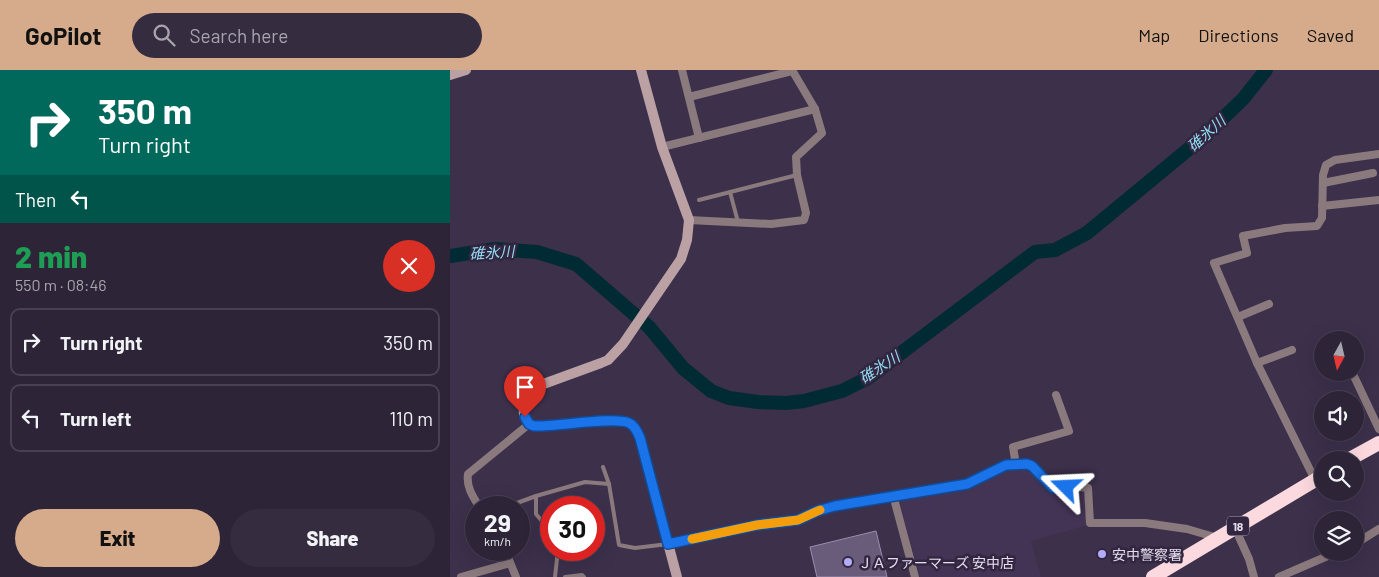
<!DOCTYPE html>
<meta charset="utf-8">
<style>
:root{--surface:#2d2438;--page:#352c40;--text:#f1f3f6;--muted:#a7a4ae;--line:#484153;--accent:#d6ab8b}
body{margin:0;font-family:Barlow,"Noto Sans JP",sans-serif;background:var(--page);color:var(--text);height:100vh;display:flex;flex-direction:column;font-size:19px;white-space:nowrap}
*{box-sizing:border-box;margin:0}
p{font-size:16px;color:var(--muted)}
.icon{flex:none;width:28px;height:28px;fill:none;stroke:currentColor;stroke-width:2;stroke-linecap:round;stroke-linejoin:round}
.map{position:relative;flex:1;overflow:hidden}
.panel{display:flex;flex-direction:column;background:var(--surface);width:450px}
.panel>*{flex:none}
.banner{background:#00695c;color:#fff;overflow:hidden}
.needle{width:32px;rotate:188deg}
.fabs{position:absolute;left:864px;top:261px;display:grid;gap:10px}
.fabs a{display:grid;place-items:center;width:50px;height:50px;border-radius:50%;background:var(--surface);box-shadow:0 5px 20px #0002,0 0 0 1px var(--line);font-size:25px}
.speed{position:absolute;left:15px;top:426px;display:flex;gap:10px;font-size:25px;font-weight:700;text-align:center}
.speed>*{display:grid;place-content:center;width:65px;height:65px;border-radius:50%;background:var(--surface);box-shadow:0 5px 20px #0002,0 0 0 1px var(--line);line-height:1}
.speed small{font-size:12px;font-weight:400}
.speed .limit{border:8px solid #d22;background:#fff;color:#111}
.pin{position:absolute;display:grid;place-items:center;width:42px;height:42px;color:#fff;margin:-51px -21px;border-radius:50% 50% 50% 0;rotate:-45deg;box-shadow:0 0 5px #0007}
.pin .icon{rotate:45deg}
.me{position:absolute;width:55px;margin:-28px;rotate:291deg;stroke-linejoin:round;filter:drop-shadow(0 0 4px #0008)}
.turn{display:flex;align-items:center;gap:18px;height:105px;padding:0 15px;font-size:22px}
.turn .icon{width:65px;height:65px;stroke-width:2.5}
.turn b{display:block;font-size:35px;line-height:42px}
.then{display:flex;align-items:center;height:48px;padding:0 15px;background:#0003;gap:10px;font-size:19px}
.round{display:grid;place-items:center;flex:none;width:52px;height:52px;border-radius:26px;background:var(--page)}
.head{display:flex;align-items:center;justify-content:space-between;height:85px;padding:0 15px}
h1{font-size:30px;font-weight:800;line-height:38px;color:#1e9e55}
.action{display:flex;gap:10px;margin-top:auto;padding:10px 15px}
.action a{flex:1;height:58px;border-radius:30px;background:var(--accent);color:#111;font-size:20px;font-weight:800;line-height:58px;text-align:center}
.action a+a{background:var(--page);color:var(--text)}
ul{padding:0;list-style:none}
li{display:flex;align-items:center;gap:15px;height:68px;margin:0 10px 8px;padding:0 5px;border:2px solid var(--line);border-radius:10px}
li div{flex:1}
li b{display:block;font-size:19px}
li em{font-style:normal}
header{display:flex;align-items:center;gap:30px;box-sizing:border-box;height:70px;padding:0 25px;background:var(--accent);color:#111}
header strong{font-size:24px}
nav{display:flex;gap:28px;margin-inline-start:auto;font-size:18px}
.search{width:350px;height:45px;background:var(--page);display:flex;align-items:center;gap:12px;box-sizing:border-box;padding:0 18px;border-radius:28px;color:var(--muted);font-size:19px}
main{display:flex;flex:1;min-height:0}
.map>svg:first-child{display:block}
.built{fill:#433456}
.water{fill:#002b35;stroke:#44606c}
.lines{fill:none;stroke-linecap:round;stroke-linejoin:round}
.river{stroke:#002b35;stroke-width:14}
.building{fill:#685c7a;stroke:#9a8dae}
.lane{stroke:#8b7a7d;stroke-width:4}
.street{stroke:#8b7a7d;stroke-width:8}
.secondary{stroke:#bba0a4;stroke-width:10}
.highway{stroke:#fbd9de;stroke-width:14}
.route-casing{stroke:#114b97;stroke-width:12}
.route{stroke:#1a73e8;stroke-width:9}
.slow{stroke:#f59e0b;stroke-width:9}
.poi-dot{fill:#b1adfa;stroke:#322640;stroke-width:2}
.labels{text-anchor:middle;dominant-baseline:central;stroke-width:5;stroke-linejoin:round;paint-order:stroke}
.shield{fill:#322640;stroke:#afa6ba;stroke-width:1}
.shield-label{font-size:12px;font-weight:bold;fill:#e4ddee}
.poi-label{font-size:14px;fill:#e4ddee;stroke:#322640;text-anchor:start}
.water-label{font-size:15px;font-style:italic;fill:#93dbf1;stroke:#322640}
</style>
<header>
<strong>GoPilot</strong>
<div class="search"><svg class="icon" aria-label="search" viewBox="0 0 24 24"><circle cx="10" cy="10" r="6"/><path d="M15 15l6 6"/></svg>Search here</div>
<nav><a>Map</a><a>Directions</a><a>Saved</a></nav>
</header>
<main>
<section class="panel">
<div class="banner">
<div class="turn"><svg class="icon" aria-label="right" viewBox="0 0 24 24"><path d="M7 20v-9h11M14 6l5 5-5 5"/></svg><div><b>350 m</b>Turn right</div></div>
<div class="then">Then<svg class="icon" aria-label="left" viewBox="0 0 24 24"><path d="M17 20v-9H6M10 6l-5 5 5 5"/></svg></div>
</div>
<div class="head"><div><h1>2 min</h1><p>550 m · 08:46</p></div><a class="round" style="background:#d93025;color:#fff"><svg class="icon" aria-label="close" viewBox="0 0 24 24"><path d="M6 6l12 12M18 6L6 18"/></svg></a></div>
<ul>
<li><svg class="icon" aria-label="right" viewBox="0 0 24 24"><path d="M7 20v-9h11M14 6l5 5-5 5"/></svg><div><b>Turn right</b></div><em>350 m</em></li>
<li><svg class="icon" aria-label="left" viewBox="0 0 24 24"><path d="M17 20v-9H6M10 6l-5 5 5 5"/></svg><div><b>Turn left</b></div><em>110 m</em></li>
</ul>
<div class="action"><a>Exit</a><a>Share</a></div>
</section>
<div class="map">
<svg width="929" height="507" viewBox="0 0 929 507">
<rect width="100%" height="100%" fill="#3c304b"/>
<!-- built -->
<path class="built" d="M580,397L603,420L635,421L638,455L581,471L591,507H470L448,427L518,416L553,399Z"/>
<!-- water -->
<path class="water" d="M0,180L45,181L0,192Z"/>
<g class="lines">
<!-- river -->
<path class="river" d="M0,186L45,179L87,182L126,194L199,257L233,298L261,321L279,328L308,332L336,333L354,331L392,321L418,308L585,182L605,180L637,163L752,68L793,29L816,0"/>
</g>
<!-- building -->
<path class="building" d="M426,461L437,507H367L360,477Z"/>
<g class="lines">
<!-- lane -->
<g class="lane">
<path d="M280,122L288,152"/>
<path d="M249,130L347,105"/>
<path d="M153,397L159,414L169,475L185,478L218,474L307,455L348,450L367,441L385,436L443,425"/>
<path d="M86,426V444L101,462"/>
<path d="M60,438L67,433L86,426L135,412L159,414"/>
<path d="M105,507L108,480"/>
<path d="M115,507L132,505L134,507"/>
</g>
<!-- street -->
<g class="street">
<path d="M232,0L249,68"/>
<path d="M239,27L342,1"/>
<path d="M212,77L365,39"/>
<path d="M873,113L923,103"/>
<path d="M872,136L929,130"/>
<path d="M239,150L321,154L354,150L356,143L347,105L346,87L372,63L365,39L342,0"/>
<path d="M788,247L819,234"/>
<path d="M807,293L842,280"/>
<path d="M902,302L929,359"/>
<path d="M566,395L563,377L619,361L606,325"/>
<path d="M865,410L807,293L764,193L797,183L793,166L835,158L867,156L872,148L873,105L876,95L885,90L929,84"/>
<path d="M30,438C23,427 16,417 18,404L79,354"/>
<path d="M785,458L799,489L804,507"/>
<path d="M905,474L929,459"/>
<path d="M55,480L66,507"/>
<path d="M11,507L60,493"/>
<path d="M465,507L443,425L517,414L555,395L577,394L582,396L603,418L629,417L638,418L640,453H695L737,459L768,468"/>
<path d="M829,507L887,482"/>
</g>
<!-- secondary -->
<g class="secondary">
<path d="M191,0L212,77L239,150L237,170L231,189L173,274L158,290L151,293L88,316C76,325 65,349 84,356C104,357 165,346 179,353C184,355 188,363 190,368L227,507"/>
<path d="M0,5L16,0"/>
</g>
<!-- highway -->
<g class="highway">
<path d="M898,390L929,373"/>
<path d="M703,507L872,406"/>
</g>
</g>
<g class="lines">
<!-- route casing -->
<g class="route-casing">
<path id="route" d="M75,347L79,354L84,356C104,357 166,346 179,353C184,355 188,363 190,368L218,474L307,455L348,450L367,441L385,436L517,414L556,395L577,394L582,396L603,418L616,417"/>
</g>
<!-- route -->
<use href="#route" class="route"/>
<!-- slow -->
<path class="slow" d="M242,469L307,455L348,450L370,440"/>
</g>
<!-- markers -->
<g class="poi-dot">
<circle cx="652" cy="484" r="5"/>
<circle cx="398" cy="492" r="5"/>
</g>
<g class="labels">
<!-- shield labels -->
<rect class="shield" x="777" y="446.5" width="22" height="19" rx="4"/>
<g class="shield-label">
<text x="788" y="456">18</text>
</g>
<!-- poi labels -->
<g class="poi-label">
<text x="662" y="484">安中警察署</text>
<text x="408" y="492">ＪＡファーマーズ 安中店</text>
</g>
<!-- water labels -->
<g class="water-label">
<text transform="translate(756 63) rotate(-42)">碓氷川</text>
<text transform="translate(42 182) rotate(-3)">碓氷川</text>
<text transform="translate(429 297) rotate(-33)">碓氷川</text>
</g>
</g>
</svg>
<div class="fabs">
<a><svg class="needle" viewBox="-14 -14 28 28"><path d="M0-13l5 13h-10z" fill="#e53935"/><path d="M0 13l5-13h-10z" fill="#a7a4ae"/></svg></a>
<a><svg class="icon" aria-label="sound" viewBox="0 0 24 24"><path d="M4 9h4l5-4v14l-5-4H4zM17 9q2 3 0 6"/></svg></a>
<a><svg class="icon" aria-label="search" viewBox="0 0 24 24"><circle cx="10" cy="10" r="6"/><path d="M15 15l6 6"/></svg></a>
<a><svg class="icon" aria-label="layers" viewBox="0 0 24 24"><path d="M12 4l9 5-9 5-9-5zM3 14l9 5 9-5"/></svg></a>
</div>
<div class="speed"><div>29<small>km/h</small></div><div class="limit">30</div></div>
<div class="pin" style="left:75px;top:347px;background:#d93025"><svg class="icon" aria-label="arrive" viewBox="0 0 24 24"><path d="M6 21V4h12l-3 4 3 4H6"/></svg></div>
<svg class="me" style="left:616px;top:417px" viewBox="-20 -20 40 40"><path d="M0-17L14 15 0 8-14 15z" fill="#1a73e8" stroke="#fff" stroke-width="4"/></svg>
</div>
</main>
